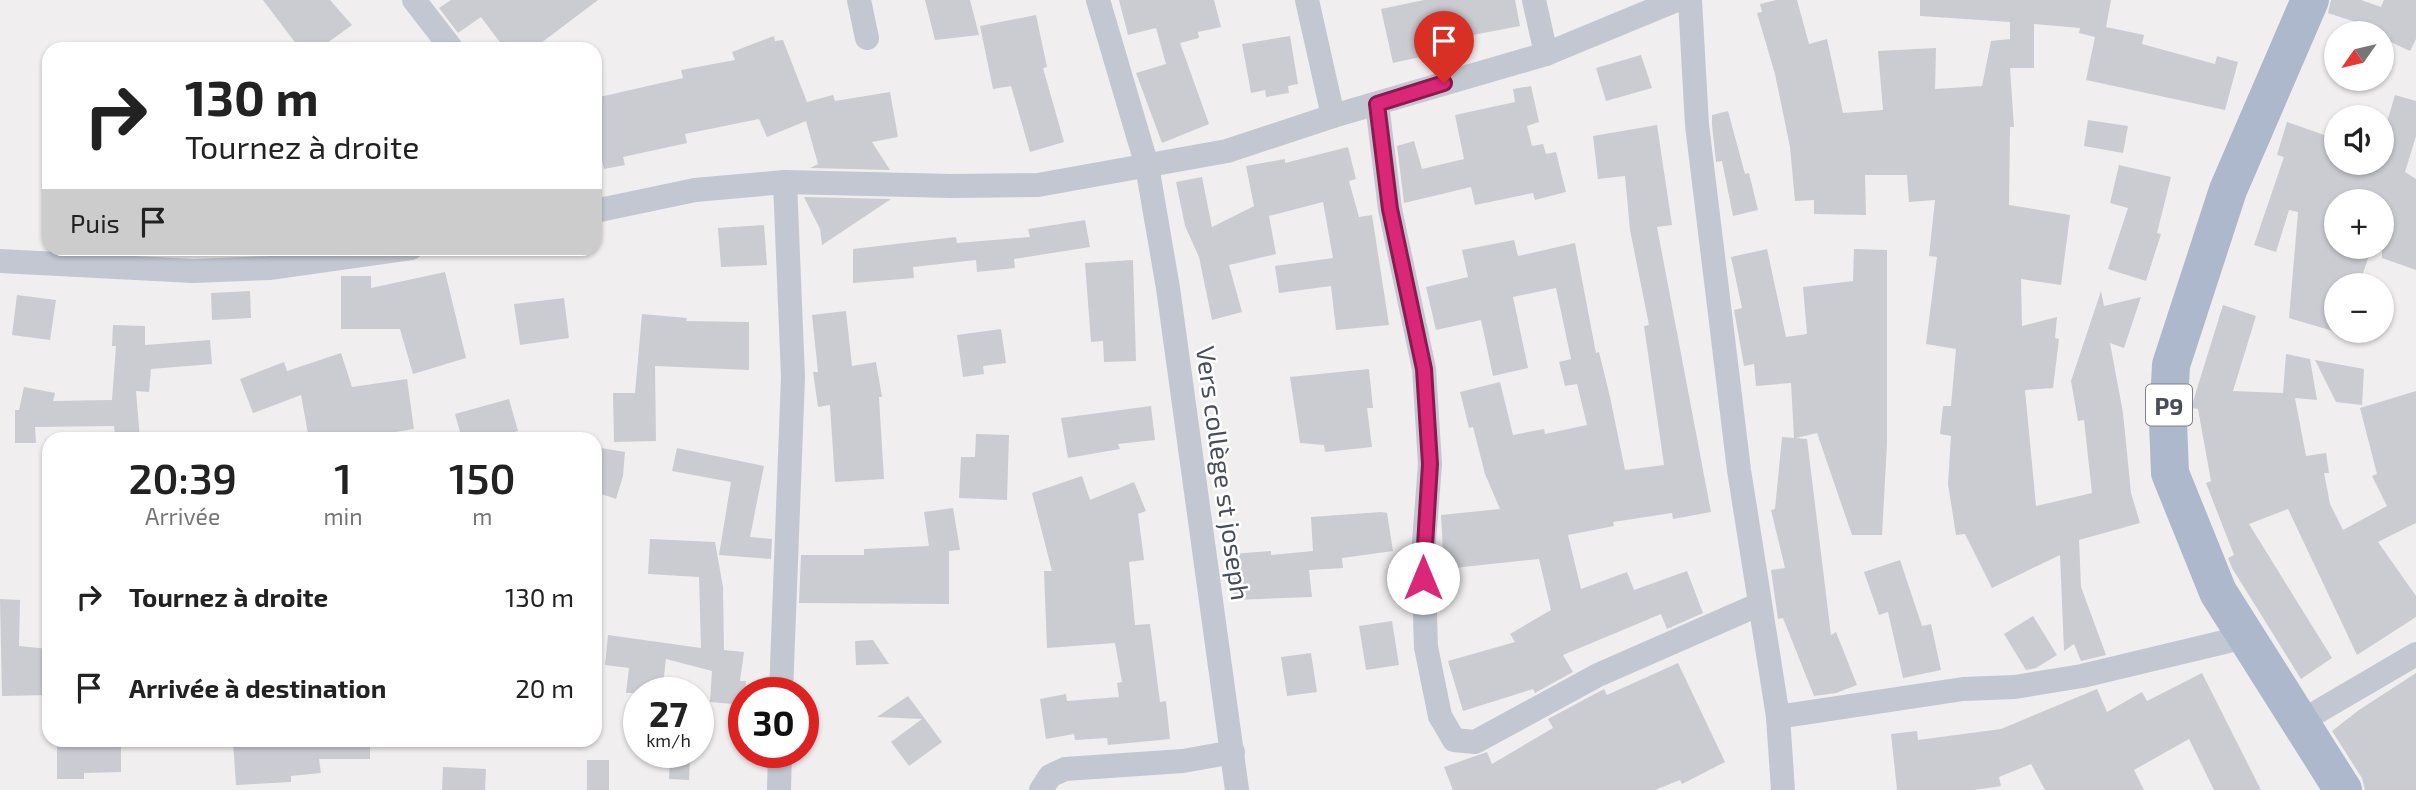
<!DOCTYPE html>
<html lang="fr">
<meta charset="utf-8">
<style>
:root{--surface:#fff;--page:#f2f2f2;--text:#222;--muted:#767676}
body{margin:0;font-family:"Exo 2",sans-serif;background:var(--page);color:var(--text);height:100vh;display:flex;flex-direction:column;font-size:26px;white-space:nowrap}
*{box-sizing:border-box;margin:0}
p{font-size:23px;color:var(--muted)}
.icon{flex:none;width:38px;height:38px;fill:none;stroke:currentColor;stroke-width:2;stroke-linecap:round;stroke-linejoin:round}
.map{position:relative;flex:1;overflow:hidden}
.details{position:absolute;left:42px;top:432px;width:560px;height:315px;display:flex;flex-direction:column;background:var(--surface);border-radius:21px;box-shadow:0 2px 5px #0004}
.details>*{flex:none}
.hud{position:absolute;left:42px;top:42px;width:560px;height:214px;border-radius:21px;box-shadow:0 2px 5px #0004;background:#fff;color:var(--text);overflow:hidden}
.needle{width:46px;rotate:236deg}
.controls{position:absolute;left:2324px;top:21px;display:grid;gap:14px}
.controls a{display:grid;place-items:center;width:70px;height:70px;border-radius:50%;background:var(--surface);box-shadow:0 2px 5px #0004;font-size:35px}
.speed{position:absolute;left:623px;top:677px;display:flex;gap:14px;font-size:35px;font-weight:700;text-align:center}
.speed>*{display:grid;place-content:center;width:91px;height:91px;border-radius:50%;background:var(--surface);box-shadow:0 2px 5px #0004;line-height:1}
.speed small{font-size:18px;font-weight:400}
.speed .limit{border:10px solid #d22;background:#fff;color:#111}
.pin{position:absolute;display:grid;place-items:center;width:60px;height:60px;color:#fff;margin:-72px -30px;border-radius:50% 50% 50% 0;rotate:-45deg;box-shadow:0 0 7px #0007}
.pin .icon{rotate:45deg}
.me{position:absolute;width:77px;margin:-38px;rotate:0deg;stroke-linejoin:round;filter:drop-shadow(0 0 5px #0008)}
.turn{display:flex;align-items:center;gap:24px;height:147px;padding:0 28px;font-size:32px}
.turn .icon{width:91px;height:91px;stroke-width:2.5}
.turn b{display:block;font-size:49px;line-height:60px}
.then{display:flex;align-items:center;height:66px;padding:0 28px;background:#0003;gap:14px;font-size:26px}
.eta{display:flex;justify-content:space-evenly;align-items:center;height:119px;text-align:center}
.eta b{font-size:42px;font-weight:600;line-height:49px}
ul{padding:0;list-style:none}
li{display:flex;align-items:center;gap:21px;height:91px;padding:0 28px}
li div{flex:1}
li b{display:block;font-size:26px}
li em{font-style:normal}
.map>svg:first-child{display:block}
.building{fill:#cbccd2}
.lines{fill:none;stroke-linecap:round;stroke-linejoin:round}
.minor{stroke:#c2c7d2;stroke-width:24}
.primary{stroke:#aeb8cc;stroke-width:38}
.route-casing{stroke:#8e194d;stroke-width:18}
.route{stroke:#db2777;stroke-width:12}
.labels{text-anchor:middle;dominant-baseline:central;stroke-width:5;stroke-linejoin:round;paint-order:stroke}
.shield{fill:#fff;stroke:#7e828c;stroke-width:2}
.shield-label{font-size:24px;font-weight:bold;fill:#474d5a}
.street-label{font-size:26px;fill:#474d5a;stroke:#fff}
</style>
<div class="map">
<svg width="2416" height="790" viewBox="0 0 2416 790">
<rect width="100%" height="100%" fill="#f0eeee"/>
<!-- building -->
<g class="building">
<path d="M263,0H330L352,25L319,49H300Z"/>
<path d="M451,0H598L533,49H505L481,17L458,33L439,8Z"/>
<path d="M925,0H970L979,35L935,40Z"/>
<path d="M1119,0H1214L1221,27L1198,32L1199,38L1180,43L1209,124L1162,143L1136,73L1166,64L1156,28L1128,35Z"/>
<path d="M1424,0H1515L1520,26L1426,44L1429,55L1393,63L1381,9Z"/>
<path d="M1776,0H1797L1809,44L1827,39L1843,113L1883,110L1878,51L1936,48L1935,89L1982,86L1991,41L2010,39V22L1920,16V0H2111L2106,27L2144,35L2142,44L2215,64L2217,56L2238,62L2225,110L2086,80L2095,37L2079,33L2080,28L2034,24V68H2010L2014,127H2010L2009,205L2070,215L2061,285L2021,279L2022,326L2057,317L2055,338L2059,339L2053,388L2025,390L2036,506L2092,493L2084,420L2078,421L2071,381L2101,291L2104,306L2141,297L2124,348L2110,343L2123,413L2131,493L2140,523L2079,540L2081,587L2106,655L2081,661L2074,644L2064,651L2060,555L1992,588L1965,534L1956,535L1948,484L1951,436L1940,434L1943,406H1951L1956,349L1926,344L1937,257L1929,256L1935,200L1909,202L1907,175H1865L1866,215L1814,214V200L1795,201L1790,147L1775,74L1757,13L1762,12L1760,4Z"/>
<path d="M2331,0H2361L2381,7L2384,0H2416V39L2410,51L2382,38V33L2369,32L2371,27L2328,13Z"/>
<path d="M1036,15L1047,67L1043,68L1064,142L1030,152L1011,86L993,89L980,26Z"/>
<path d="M774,36L775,41L783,40L807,102L833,95L835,101L890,92L898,137L872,142L890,170L810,168L818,164L806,121L767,137L759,119L685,134L687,143L623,157L625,165L604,169L595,129V98L683,78L681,70L735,60L732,52Z"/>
<path d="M1290,36L1298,84L1288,86L1289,93L1266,97L1265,90L1251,93L1242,44Z"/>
<path d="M1641,55L1652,88L1606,101L1596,68Z"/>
<path d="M1531,86L1539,122L1527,126L1532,146L1543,144L1546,154L1556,152L1566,192L1535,200L1533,193L1475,205L1471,187L1404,203L1397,146L1414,141L1422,169L1464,159L1455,115L1515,102L1513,89Z"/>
<path d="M2395,95L2416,101V136L2405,172L2416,179V270L2382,258V201H2336V247H2372L2359,285H2336V332L2289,318L2298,212L2289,210L2276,252L2254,245L2284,157L2277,155L2287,122L2336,139V163L2374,165L2382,163V139Z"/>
<path d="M1728,111L1745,174L1749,173L1758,210L1733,216L1722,161L1716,162L1712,125V115Z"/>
<path d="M2088,120L2128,126L2123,153L2084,146Z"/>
<path d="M1657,125L1672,225L1657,227L1711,512L1673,519L1672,513L1613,522L1614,526L1568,535L1581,589L1627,572L1634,590L1687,571L1703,613L1667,629L1661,614L1563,655L1573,672L1535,693L1533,689L1463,711L1448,661L1515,642L1510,634L1551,610L1539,559L1444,569L1441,515L1500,509L1485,474L1473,427L1469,428L1460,392L1500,382L1513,435L1544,429L1545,434L1587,425L1577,384L1565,386L1559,362L1571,359L1556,288L1513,297L1528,368L1493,376L1481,320L1436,330L1426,287L1468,277L1462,250L1514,240L1518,256L1575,243L1596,353L1599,352L1610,397L1625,470L1664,465L1644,326L1649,325L1630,230L1625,176L1598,179L1593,136Z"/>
<path d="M1348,147L1356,179L1349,181L1359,217L1372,215L1389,325L1336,330L1331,286L1279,293L1275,266L1333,258L1323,202L1269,216L1276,254L1229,265L1242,312L1212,320L1199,257L1185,226L1176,182L1202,177L1212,227L1254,206L1246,166L1285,159V163Z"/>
<path d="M2119,165L2171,177L2157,233L2161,234L2146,281L2108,269L2128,208L2110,203Z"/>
<path d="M804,197L891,199L822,245L820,229Z"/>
<path d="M1085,220L1090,247L1014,259L1015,268L977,272L976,260L913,267L914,278L853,283V249L956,237L957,243L1030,237L1028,229Z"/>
<path d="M764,225L767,265L721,267L718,228Z"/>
<path d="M1767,249L1786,337L1807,334L1803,287L1853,281L1854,249L1887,250V444L1882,535H1852L1817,433L1796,438L1807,439L1831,635L1836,632L1857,685L1836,693L1814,696L1783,618L1778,619L1771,570L1785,568L1771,510L1775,509L1782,437L1794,438L1791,383L1756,386L1754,364L1744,366L1734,310L1742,308L1731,257Z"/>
<path d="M1133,260L1136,361L1104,362L1103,341L1091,342L1085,263Z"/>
<path d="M445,272L466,358L413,374L400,329H341V276H371V288Z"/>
<path d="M250,291L251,318L212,320L211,293Z"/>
<path d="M17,295L56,300L50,340L12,335Z"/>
<path d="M564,298L569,338L520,345L514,304Z"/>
<path d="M2223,305L2256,316L2233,391L2283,393L2286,354L2310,359L2317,400L2295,398L2306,456L2326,453L2329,473H2324L2330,504L2343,530L2387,506L2372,476L2377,474L2360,408L2416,391V523L2378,542L2416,596V617L2357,655L2288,509L2249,524L2332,658L2301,679L2232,568L2228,558L2234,555L2206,483L2211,481L2198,409L2191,408Z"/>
<path d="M846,311L852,366L876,362L882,397H879L884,479L835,482L830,405L818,407L813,372H818L812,315Z"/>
<path d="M642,314L687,318L686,321L749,322V370L655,366L656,441L614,442L613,393H635Z"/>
<path d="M113,325L145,326V345L210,340L212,364L151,369L149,392L136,391L140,439H115L114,426L35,427L36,443H15V410H19L24,387L55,393L53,401L112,400L116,346H112Z"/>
<path d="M1001,329L1006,363L983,366L984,374L963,377L957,335Z"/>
<path d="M341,353L352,387L407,379L414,429L351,439H309L301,395L253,413L240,379L284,362L287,371Z"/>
<path d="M2315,360L2364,369L2362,405L2336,402Z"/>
<path d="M1369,369L1373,408H1367L1372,447L1325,452L1324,445L1300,443L1290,377Z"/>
<path d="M509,399L518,431L490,439H462L455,414Z"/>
<path d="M1151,406L1155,440L1118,444L1120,449L1068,458L1061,418Z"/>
<path d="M976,434L1009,435L1007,500L959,498L961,457H975Z"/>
<path d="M595,447L625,452L623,476L616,499L595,492Z"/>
<path d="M677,448L764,466L750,537L772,539L771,559L719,555L731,482L672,471Z"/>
<path d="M1082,476L1090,500L1134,482L1146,511L1138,514L1144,560L1129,562L1135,625L1150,624L1160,702L1166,701L1170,739L1108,745L1107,738L1075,740L1074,734L1046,739L1040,699L1066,694L1067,701L1119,697L1117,683L1122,682L1115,643L1047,648L1044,571H1052L1032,493Z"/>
<path d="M953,508L960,550L949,551V604L799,603L801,555H864V549L929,546L924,512Z"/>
<path d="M1381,512L1387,513L1393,551L1342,558L1343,568L1309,570L1312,597L1234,600L1231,554L1271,551V555L1313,551L1311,517Z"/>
<path d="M650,539L715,542L723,587L724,650L744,652L740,681H746L744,705L710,702L712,671L666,659L662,693H626L629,668L605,665L608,635L701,648L699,577L648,574Z"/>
<path d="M1900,560L1922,626L1931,624L1941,670L1903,678L1888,612L1879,615L1864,572Z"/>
<path d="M0,599L20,600L19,646L49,649V695L2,696Z"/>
<path d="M2033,616L2057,655L2036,668L2026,670L2004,634Z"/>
<path d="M1392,621L1399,665L1366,670L1359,626Z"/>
<path d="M873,640L889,664L856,665L855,641Z"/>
<path d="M1311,653L1317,692L1287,696L1281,657Z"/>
<path d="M1678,663L1725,762L1682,784L1680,780L1655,790H1453L1444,767L1487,752L1492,764L1553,728L1548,719L1604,689L1607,695Z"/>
<path d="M2202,673L2261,790H2214L2189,739L2134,770L2144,790H2045L2031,764L1999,777L2001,786L1974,790H1897L1891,734L1917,731L1918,740L2001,729L2097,689L2107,712L2142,692L2147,701Z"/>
<path d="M2416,673V790H2365L2362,778L2332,731L2359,710Z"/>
<path d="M908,696L942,742L909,766L891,742L922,719L877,717Z"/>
<path d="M57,740L121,742V772L84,773V779H57Z"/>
<path d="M275,740H370V759H319L321,773L291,776V782L236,785L233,742Z"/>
<path d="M670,759H690L689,780L669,779Z"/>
<rect x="587" y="760" width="22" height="30"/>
<path d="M443,767L486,769L485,790H442Z"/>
</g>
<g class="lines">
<!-- minor -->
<g class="minor">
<path d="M414,0L452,49"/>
<path d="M859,0L867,38"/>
<path d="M1098,0L1147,166L1168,288L1237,790"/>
<path d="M1307,0L1333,116"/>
<path d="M1534,0L1546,54"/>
<path d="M1690,0L1697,125L1739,470L1778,717L1783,790"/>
<path d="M1377,104L1390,209L1424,369L1430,464L1423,555L1426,647L1440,716L1454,740L1475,742L1598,675L1760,604"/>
<path d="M595,211L695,190L785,182L951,186L1038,185L1227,151L1333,116L1546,54L1677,0"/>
<path d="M0,261L193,271L269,268L411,248"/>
<path d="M781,693L793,377L785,182"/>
<path d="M1778,717L1963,689L2015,687L2082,676L2245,637"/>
<path d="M2300,722L2416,654"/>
<path d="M779,790L780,752"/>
<path d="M1041,790L1050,776L1065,769L1183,761L1233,752"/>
</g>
<!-- primary -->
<path class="primary" d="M2310,0L2228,190L2171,365L2168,422L2170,473L2218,592L2343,790"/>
</g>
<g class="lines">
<!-- route casing -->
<g class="route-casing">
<path id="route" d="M1423,578L1430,464L1424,369L1390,209L1377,104L1444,83"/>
</g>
<!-- route -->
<use href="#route" class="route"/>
</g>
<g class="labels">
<!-- shield labels -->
<rect class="shield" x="2146" y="384.5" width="46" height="41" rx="5"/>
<g class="shield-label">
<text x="2169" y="405">P9</text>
</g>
<!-- street labels -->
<g class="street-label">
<text transform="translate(1224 473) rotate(82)">Vers collège st joseph</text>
</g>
</g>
</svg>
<div class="controls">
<a><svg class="needle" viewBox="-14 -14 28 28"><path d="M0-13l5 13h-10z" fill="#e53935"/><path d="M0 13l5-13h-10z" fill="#767676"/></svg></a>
<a><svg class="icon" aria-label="sound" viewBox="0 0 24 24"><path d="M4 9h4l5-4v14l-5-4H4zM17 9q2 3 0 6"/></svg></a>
<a>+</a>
<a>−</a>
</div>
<div class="speed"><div>27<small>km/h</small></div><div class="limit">30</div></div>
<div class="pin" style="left:1444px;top:83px;background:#d93025"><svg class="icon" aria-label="arrive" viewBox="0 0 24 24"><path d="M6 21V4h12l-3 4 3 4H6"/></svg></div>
<svg class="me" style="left:1423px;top:578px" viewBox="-20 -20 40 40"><circle r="19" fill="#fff"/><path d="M0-13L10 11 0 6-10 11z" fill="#db2777"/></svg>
<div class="hud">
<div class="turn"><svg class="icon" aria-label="right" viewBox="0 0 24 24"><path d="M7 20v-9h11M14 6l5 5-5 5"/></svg><div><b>130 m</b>Tournez à droite</div></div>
<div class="then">Puis<svg class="icon" aria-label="arrive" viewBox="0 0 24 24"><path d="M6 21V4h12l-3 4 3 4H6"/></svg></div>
</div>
<section class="details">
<div class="eta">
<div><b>20:39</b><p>Arrivée</p></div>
<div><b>1</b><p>min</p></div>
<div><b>150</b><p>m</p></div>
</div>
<ul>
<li><svg class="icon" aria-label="right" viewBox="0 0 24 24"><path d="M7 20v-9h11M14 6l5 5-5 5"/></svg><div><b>Tournez à droite</b></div><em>130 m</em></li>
<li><svg class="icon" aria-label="arrive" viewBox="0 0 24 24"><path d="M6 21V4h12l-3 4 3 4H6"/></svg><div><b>Arrivée à destination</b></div><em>20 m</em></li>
</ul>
</section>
</div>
